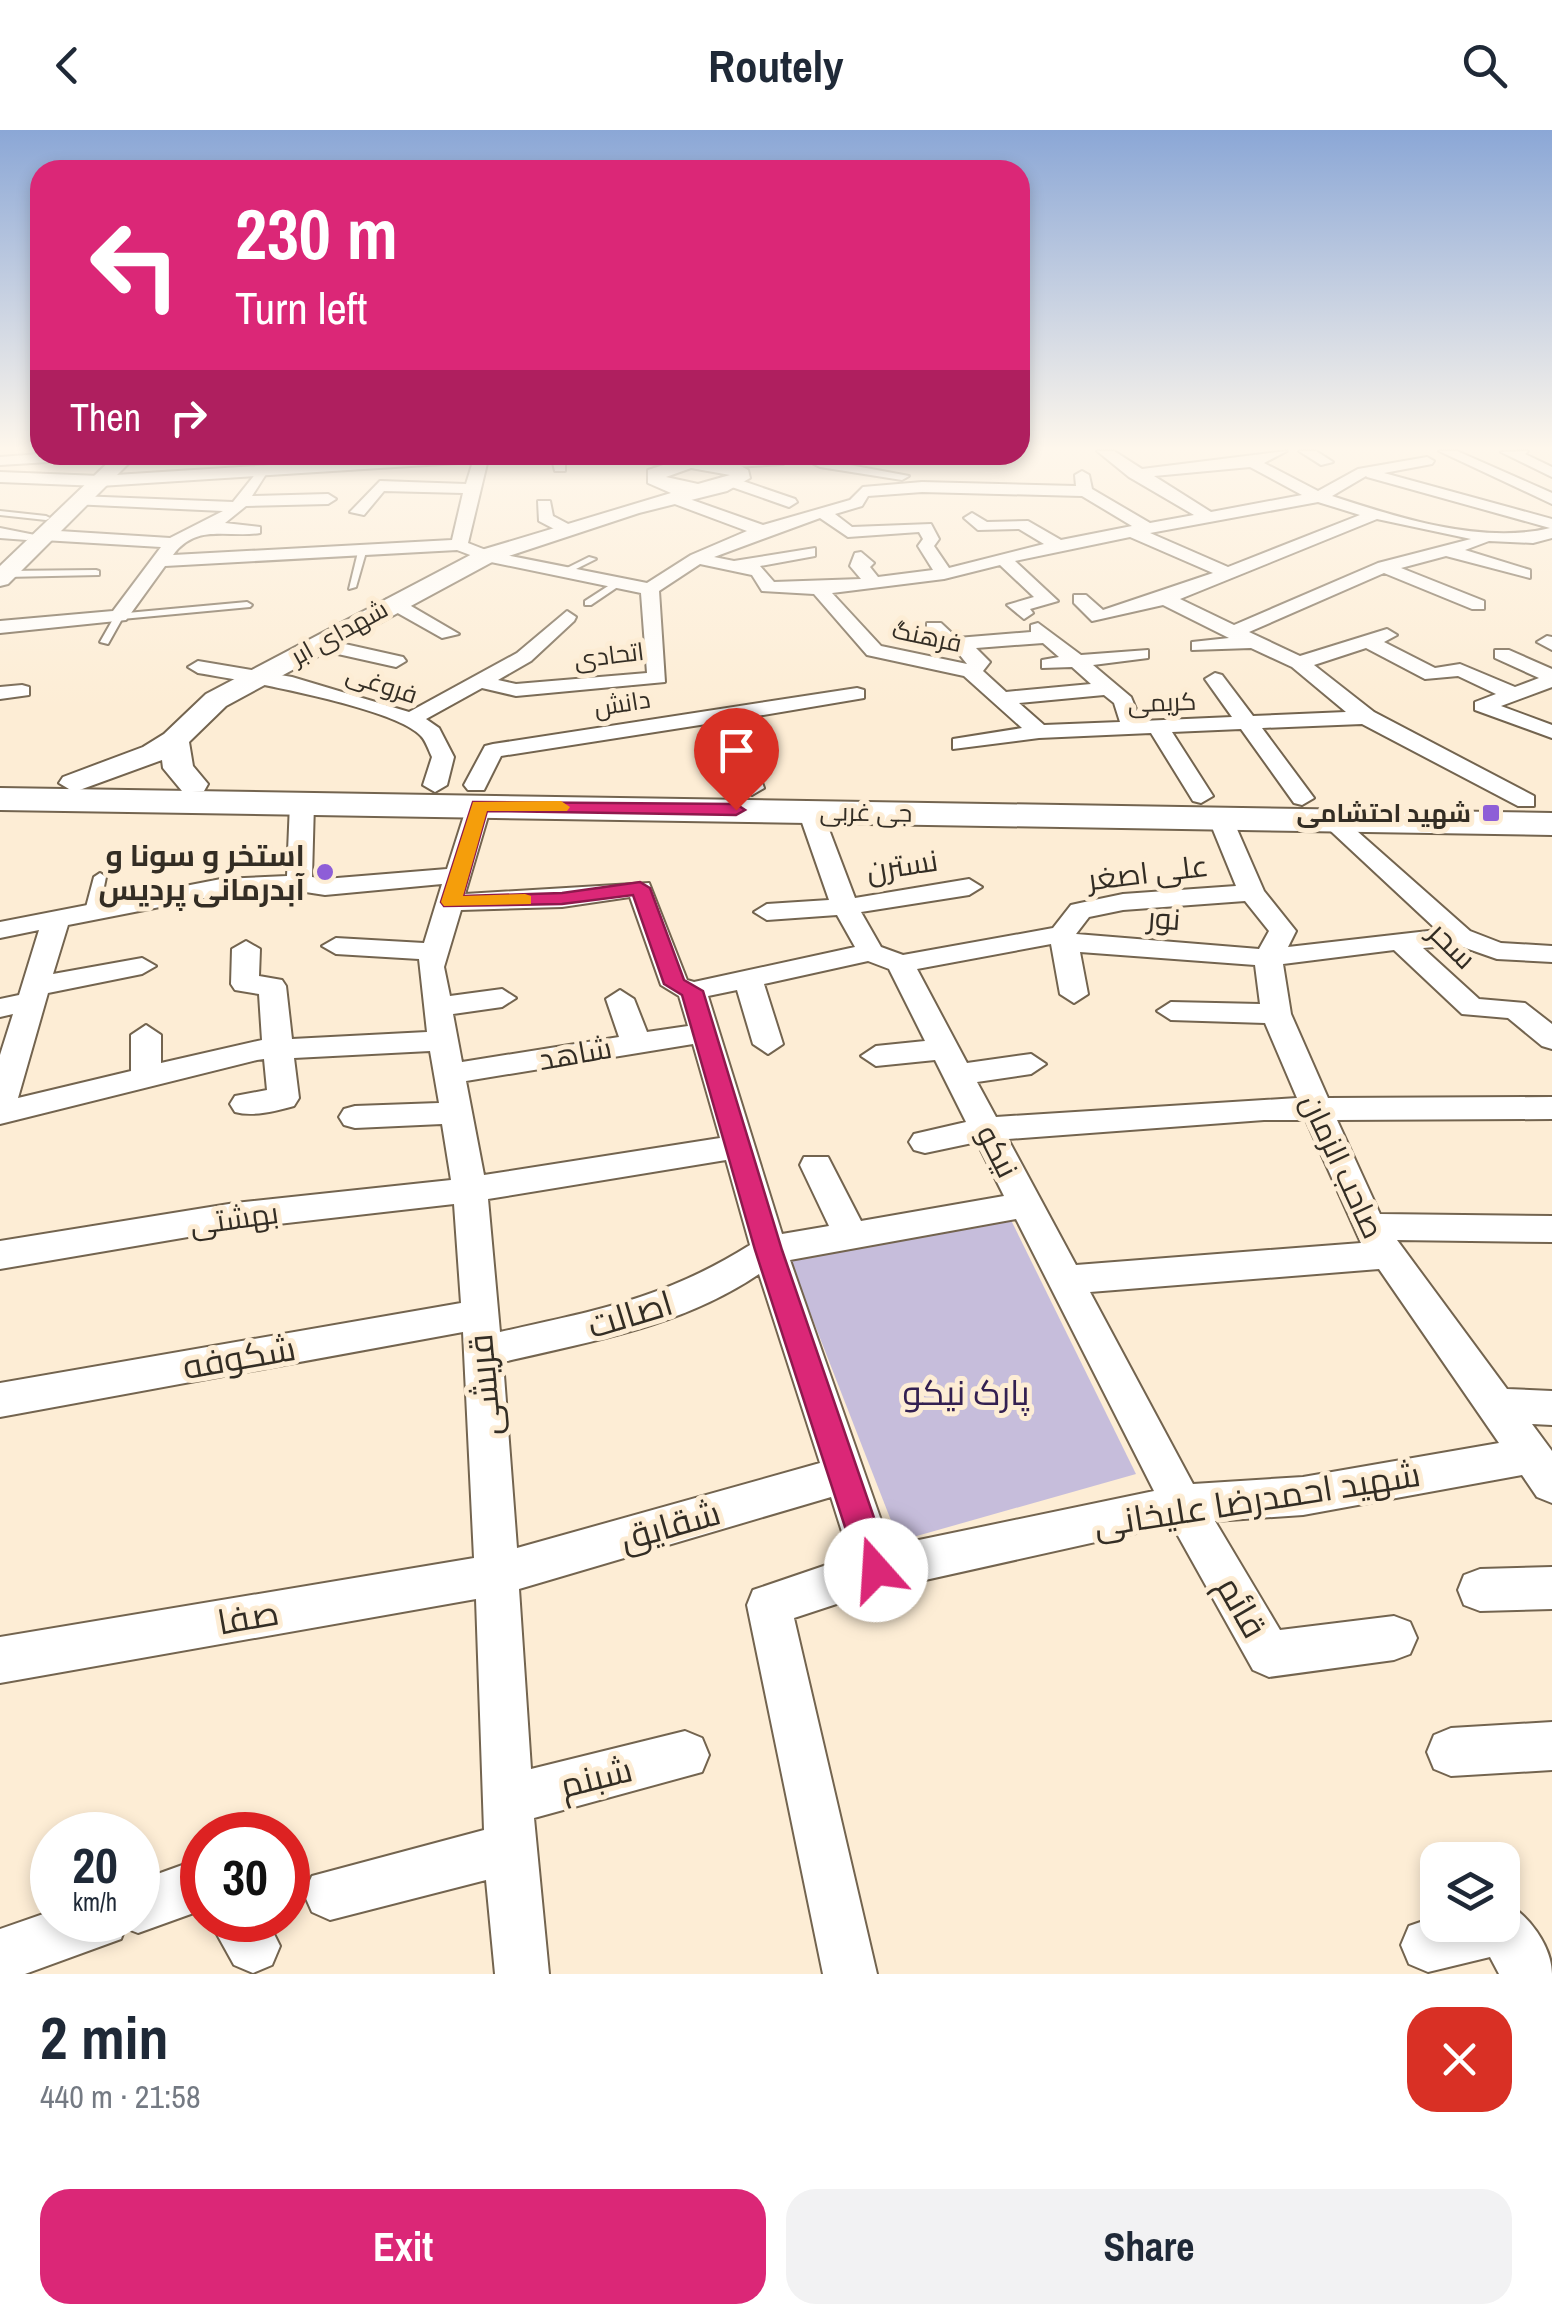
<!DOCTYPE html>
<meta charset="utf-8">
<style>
:root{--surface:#fff;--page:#f2f2f3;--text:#1f2937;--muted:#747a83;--accent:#db2777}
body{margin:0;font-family:"Archivo Narrow",Cairo,sans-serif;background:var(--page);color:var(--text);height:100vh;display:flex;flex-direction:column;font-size:38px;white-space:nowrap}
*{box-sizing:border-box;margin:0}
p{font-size:32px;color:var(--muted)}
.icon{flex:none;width:55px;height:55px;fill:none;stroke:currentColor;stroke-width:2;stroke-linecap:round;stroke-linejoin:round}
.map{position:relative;height:1844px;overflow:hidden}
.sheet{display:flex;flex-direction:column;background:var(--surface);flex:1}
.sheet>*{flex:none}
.hud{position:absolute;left:30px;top:30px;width:1000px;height:305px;border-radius:30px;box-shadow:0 5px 15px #0003;background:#db2777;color:#fff;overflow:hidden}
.controls{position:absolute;left:1420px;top:1712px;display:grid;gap:20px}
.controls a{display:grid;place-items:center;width:100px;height:100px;border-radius:20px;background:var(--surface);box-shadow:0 5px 15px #0003;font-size:50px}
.speed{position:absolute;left:30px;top:1682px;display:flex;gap:20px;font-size:50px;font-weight:700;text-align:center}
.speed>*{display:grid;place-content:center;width:130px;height:130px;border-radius:50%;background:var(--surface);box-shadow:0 5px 15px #0003;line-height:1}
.speed small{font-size:25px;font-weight:400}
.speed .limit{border:15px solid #d22;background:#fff;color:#111}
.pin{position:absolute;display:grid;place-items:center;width:85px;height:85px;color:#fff;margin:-102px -42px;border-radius:50% 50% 50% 0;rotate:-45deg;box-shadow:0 0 10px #0007}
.pin .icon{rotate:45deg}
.me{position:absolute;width:110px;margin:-55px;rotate:341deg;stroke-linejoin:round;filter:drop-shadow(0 0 8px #0008)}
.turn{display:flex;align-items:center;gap:35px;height:210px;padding:0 40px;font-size:45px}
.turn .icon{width:130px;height:130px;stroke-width:2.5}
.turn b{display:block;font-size:70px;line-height:85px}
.then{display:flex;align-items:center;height:95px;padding:0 40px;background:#0003;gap:20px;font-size:38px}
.round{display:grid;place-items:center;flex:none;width:105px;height:105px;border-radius:30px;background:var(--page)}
.headline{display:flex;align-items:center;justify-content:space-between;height:170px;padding:0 40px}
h1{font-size:60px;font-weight:800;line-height:75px}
.action{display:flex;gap:20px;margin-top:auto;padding:20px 40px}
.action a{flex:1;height:115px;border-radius:30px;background:var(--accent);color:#fff;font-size:40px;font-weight:800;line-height:115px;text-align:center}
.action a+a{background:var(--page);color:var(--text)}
header{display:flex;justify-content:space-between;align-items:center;height:130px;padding:0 40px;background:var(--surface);font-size:45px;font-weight:800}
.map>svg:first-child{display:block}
.green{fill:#c6bddb}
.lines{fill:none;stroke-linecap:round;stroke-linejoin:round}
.service-casing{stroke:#73644f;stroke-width:4}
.minor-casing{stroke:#73644f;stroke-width:4}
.tertiary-casing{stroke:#73644f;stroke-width:4}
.secondary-casing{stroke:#73644f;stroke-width:4}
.primary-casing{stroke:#73644f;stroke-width:4}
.service{fill:#fff;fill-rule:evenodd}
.minor{fill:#fff;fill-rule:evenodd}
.tertiary{fill:#fff;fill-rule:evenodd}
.secondary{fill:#fff;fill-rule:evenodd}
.primary{fill:#fff;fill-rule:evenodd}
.route{fill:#db2777;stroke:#8e194d;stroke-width:2.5}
.slow{fill:#f59e0b}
.poi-dot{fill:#8e5ed7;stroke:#fdedd5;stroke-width:4}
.labels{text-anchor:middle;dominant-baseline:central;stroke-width:10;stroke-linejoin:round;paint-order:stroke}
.far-street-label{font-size:25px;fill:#332d24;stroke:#fdedd5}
.far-poi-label{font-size:25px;font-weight:bold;fill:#332d24;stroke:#fdedd5;text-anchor:end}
.poi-label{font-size:30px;font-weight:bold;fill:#332d24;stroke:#fdedd5;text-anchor:end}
.street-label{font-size:30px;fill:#332d24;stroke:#fdedd5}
.near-street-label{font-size:35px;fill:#332d24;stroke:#fdedd5}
.near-park-label{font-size:35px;fill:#332051;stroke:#fdedd5}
</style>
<header><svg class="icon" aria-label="back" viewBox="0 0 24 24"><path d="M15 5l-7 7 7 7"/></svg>Routely<svg class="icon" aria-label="search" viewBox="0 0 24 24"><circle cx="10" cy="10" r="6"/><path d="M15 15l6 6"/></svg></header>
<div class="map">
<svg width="1552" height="1844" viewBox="0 0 1552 1844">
<rect width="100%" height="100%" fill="#fdedd5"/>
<!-- green -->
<path class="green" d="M1009,1086L1136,1344L899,1411L790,1131Z"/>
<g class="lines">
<!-- service casing -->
<g class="service-casing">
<g id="service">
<path d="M0,381L46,386L50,388L46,390L0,385Z"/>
<path d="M362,419L366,422L356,457L349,459L358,422Z"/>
<path d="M589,427L596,429L568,443L561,441Z"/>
<path d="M96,440L99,441V445L5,447L1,444L5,441Z"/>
<path d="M619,449L623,452L622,454L591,475H585V471Z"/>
<path d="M247,472L252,475L250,477L122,489L108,514L100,512L116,484Z"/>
<path d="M100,743L106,747L99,781L97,784H87L85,781L94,747Z"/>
</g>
</g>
<!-- minor casing -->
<g class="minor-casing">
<g id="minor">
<path d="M1097,321H1114L1142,339L1287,321L1264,333L1318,361L1358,339L1427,327L1434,331L1432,334L1384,343L1552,389V408L1533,413L1489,411L1465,420L1530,440V448L1446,426L1401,438L1484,471V479H1472L1384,443L1249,502L1300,526L1387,499L1397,505L1384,512L1435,538L1460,534L1515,557L1539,548L1495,528V520H1509L1552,539V557L1501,576L1552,595V608L1475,580V572L1496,564L1458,546L1425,549L1366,518L1314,535L1374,582L1534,666V676H1518L1362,594L1262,598L1314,668L1302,675L1294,673L1241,599L1172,602L1213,666L1201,673L1193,671L1151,603L1039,608L953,619V609L1022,598L964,546L867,525L814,464L762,461L752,445L700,434L659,461L665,552L516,566L482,558L426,589L439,598L454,627L447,655L435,662L423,655L432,627C429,621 426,611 421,606C395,577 241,550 198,543L188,537L198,531L292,547L409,582L517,523L567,481L576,487L574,491L531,531L498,550L516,554L647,543L641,463L486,431L457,420L165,436L126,490L0,503V491L113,481L161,417L43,410L35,405L27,410L0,408V398L35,405L43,400L170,408L223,381L72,374L70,371L78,366L233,372L261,337L268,341L252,366L328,364L336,369L328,374L246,376L225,393L260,397V403C227,408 196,393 173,425L452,410L463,363L384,361L364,385L350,382L380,351L466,354L475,325H489L468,413L491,422L647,453L691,425L747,401L672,373V367L678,365L763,395L850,370L863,357L922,352L1076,356L1075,345L1082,341L1089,345L1092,359L1150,393L1194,385L1129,347ZM1250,337L1302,365L1211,382L1154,346ZM1366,346L1367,347L1550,398C1482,415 1396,387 1332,366ZM922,362L1082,366L1132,396L1061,410L1028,391L987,392L972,383L964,388L978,400L1019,399L1044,414L949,438L934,416L939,409L931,394L852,397L835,384L862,376L868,366ZM1318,372L1360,385L1228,437L1150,403ZM820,388L848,407L919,402L923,409L918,416L933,440L878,447L870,437L874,433L861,422L855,423L850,436L861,449L774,452L760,436L815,426V418L734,431L714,427ZM1377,389L1471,409L1378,433L1234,495L1180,469ZM1130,407L1213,443L1103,480L1086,465H1074V473L1092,491L1163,475L1229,508L1192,512V520L1251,518L1292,537L1346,582L1253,586L1222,545L1215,543L1205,549L1232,587L1141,591L1131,567L1093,535L1148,528V520L1081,525L1038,493L1031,495V502L957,508L941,493H927V501L945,518L955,519L967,534L881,516L832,463L944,449L1000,435L1034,467L1007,475L1024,489L1033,483L1030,479L1058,471L1015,431ZM1043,513L1059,527L1042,530V538L1072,537L1091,554L1006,562L983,541L990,532L976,518ZM1104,565L1114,573L1120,592L1044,595L1019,573Z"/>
<path d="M1299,321H1316L1333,332L1321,335Z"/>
<path d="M1439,321H1457L1552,363V374Z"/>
<path d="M1528,321L1525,324L1552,337V347L1501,322Z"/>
<path d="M40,324V325H104L97,329L0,335V327Z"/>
<path d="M119,325H212L218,329L211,333L124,332Z"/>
<path d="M551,325H565V341H555Z"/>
<path d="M796,325L909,346L902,350L820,337Z"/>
<path d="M734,348L795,369L797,372L789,377L729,356L726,353Z"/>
<path d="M538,371H550L553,386L572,396V402H560L539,391Z"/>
<path d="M387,469H399L459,504L442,508L387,477Z"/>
<path d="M1547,506L1552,507V520L1537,512Z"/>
<path d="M318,508L403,527L406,531L396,537L311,518L308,514Z"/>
<path d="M22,555L29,557V565L0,569V557Z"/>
<path d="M857,558L864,560V568L739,589L764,658L752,665L740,658L719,592L501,626L484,660H468L464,655L485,616L493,614Z"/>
<path d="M302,666L314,673L312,747L325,749L447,739L467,676L479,669L487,671L491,676L465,764L649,753L687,850L694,852L855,817L837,785L767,790L754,782L767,774L829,770L798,681L810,674L822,681L855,768L969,749L982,757L969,765L861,782L881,817L903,825L1053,798L1071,775L1080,773L1123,764L1236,756L1209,690L1221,683L1233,690L1264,761L1296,801L1288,817L1437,800L1320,691L1324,686H1340L1470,801L1501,813L1552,816V832L1497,829L1457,815L1423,818L1479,869L1525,873L1552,894V919L1542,916L1508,888L1462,884L1394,820L1283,834L1291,884L1328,968L1552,967V989L1337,990L1380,1084L1552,1086V1112L1397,1110L1507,1259L1552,1261V1295L1532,1294L1552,1321V1373L1537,1367L1522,1345L1303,1385L1215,1391L1280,1500L1394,1486L1410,1492L1417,1508L1410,1524L1394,1530L1269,1547L1253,1540L1172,1395L876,1461L794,1488L877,1844H823L747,1475L753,1460L850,1427L831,1367L519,1459L531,1639L685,1601L702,1608L709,1625L702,1642L534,1688L549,1844H495L486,1750L330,1790L312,1782L304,1764L312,1746L484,1700L476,1469L0,1553V1507L474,1428L463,1202L0,1287V1253L461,1173L454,1074L235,1099L0,1139V1111L235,1073L451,1050L442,994L355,998L344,995L339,987L344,979L355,976L439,973L430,921L294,928L299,968L294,976C276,981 253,987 235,982L230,974L235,966L267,960L264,929L257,930L0,994V925L13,884L0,887V869L19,865L39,800L0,808V792L221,749L287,746L290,673ZM442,754L424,813L336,808L322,816L336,824L419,829L427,902L292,909L286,856L282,850L259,846L260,819L246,811L232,819L231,854L235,860L259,864L262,910L161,933V905L146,895L131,905V941L18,968L48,863L142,844L156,836L142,828L53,844L68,795L221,765L299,761L325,765ZM630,767L661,855L679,866L688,896L647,902L634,869L620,860L606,869L619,907L462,932L453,884L502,877L516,868L502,859L450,866L444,837L461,780L562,777ZM1245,771L1269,801L1259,819L1076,804L1089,787L1123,780ZM1051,814L1060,864L1074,873L1088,864L1080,822L1255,835L1260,874L1171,872L1157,881L1171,890L1265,893L1297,968L996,987L977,952L1031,944L1046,934L1031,924L967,933L917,839ZM868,831L889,839L925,911L876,916L861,926L876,936L935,930L966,992L914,1004L909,1012L914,1020L925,1023L977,1012L1004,1066L861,1091L828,1027H804L800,1035L829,1096L782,1104L708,866L737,860L753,914L768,924L783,914L764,854ZM693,914L720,1008L484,1045L466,951ZM1264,990H1306L1361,1113L1076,1135L1008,1009ZM726,1030L750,1115C664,1169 597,1180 500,1202L488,1069ZM1016,1089L1154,1361L890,1416L790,1130ZM1379,1139L1499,1313L1303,1347L1193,1354L1090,1162ZM759,1144L820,1333L517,1418L503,1232C593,1211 682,1196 759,1144Z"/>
<path d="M1552,1437V1479L1480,1481L1464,1475L1458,1460L1464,1445L1480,1439Z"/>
<path d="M1552,1592V1640L1451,1646L1434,1639L1427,1622L1434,1605L1451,1598Z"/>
<path d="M202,1728V1780L138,1803L125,1798L121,1809L25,1844H0V1799L52,1781V1790H138V1751Z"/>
<path d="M1503,1772C1527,1782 1552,1816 1552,1844H1499L1490,1827L1428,1842L1409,1834L1401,1815L1409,1796L1438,1786V1795H1502Z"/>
<path d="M209,1790H267L280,1816L272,1835L253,1843L234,1835Z"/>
</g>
</g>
<!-- tertiary casing -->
<g class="tertiary-casing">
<g id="tertiary">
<path d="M426,325H513L505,330L100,356L0,352V342L100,346Z"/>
<path d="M603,325H669L699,332L691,337L611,330Z"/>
<path d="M765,325L791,329L783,334L718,338L709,333L718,328Z"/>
</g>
</g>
<!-- secondary casing -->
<g class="secondary-casing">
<g id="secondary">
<path d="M116,325H137L8,454L0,456V436Z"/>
<path d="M691,326L730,330L748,340L750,348L727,361L639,383L494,431L226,576L189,612L193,636L208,654L204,661H182L163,638L162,630L74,662L59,653L63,647L143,617L164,604L206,564L478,421L671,363L648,353V340ZM691,338L730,345L698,354L666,347Z"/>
</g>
</g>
<!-- primary casing -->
<g class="primary-casing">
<path id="primary" d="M0,658L1552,683V705L0,680Z"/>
</g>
<!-- service -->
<use href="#service" class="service"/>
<!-- minor -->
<use href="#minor" class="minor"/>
<!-- tertiary -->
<use href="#tertiary" class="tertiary"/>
<!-- secondary -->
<use href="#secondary" class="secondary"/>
<!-- primary -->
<use href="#primary" class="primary"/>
</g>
<!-- sky -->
<linearGradient id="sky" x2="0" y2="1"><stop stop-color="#8ba7d6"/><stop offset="0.55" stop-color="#fef7ec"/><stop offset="1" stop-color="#fef7ec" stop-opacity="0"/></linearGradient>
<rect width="1552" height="579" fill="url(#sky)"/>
<!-- route -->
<path class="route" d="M473,672L736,674L745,680L736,685L487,681L463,766L562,763L640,752L650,758L684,850L703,861L782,1120L892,1440L887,1451L876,1456L864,1451L859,1440L755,1120L682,865L664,854L633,765L562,774L444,776L441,772Z"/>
<!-- slow -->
<path class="slow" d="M561,671L570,677L567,681H487L463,766L525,764L531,766V774L444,776L441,772L473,672Z"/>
<!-- markers -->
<g class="poi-dot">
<rect x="1481" y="673" width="20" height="20" rx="5"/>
<circle cx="325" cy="742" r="10"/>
</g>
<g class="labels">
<!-- far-street labels -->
<g class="far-street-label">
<text transform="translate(339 502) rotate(-29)">شهدای ابر</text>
<text transform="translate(927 506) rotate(12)">فرهنگ</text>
<text transform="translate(609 525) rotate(-7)">اتحادی</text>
<text transform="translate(382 554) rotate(18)">فروغی</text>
<text transform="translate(1162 572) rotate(-2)">کریمی</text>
<text transform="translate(622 573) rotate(-9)">دانش</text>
<text transform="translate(866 682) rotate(1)">جی غربی</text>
</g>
<!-- far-poi labels -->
<g class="far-poi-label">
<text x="1471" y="683">شهید احتشامی</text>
</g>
<!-- poi labels -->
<g class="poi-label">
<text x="305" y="725">استخر و سونا و<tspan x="305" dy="34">آبدرمانی پردیس</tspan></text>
</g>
<!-- street labels -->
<g class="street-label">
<text transform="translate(902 735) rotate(-9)">نسترن</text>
<text transform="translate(1148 742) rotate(-7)">علی اصغر</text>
<text transform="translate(1164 788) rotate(4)">نور</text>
<text transform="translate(1453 815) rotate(45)">سحر</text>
<text transform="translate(575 923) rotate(-10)">شاهد</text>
<text transform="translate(998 1021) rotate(63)">نیکو</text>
<text transform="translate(1343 1036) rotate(65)">صاحب الزمان</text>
<text transform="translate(234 1088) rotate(-8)">بهشتی</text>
</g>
<!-- near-street labels -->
<g class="near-street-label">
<text transform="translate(630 1184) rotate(-17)">اصالت</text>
<text transform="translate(239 1227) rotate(-10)">شکوفه</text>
<text transform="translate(484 1255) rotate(-95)">قریشی</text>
<text transform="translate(1257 1369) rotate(-9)">شهید احمدرضا علیخانی</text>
<text transform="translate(670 1395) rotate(-16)">شقایق</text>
<text transform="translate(1242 1477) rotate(60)">قائم</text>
<text transform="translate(248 1487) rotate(-10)">صفا</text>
<text transform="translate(596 1647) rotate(-14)">شبنم</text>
</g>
<!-- near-park labels -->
<g class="near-park-label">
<text x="966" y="1262">پارک نیکو</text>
</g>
</g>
</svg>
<div class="controls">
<a><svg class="icon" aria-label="layers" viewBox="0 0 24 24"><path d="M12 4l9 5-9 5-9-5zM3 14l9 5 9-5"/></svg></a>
</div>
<div class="speed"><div>20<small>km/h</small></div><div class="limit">30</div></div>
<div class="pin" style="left:736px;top:680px;background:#d93025"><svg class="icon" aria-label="arrive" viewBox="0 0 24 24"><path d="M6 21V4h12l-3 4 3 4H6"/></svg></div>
<svg class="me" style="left:876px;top:1440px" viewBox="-20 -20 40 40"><circle r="19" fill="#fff"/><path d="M0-13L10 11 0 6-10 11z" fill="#db2777"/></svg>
<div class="hud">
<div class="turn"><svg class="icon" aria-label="left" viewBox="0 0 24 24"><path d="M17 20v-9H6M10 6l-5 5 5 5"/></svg><div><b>230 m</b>Turn left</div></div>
<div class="then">Then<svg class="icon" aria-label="right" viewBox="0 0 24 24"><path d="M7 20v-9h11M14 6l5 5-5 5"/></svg></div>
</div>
</div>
<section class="sheet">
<div class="headline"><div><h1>2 min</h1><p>440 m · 21:58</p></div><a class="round" style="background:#d93025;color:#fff"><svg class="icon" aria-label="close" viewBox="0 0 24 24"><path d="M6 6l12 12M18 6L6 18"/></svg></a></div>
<div class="action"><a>Exit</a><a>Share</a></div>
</section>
